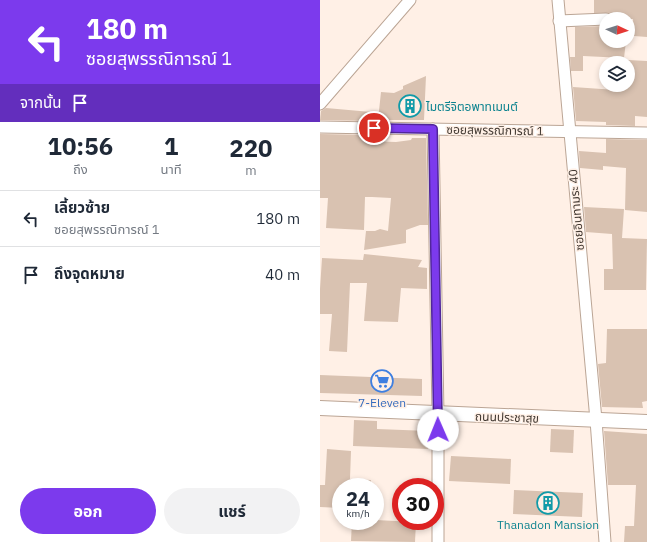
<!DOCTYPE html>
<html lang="th">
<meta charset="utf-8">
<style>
:root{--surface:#fff;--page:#f2f2f3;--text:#1f2937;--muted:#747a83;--line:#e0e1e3;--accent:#7c3aed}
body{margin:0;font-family:"IBM Plex Sans","Noto Sans Thai",sans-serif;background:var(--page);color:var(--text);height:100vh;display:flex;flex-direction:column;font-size:15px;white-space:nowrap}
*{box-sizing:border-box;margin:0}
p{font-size:13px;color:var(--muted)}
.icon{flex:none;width:22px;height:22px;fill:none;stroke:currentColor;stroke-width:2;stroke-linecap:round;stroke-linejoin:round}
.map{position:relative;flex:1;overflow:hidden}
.drawer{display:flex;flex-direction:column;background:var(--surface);width:320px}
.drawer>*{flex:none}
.banner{background:#7c3aed;color:#fff;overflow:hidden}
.needle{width:26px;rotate:94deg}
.tools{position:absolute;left:279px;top:12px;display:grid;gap:8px}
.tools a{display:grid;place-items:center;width:36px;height:36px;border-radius:50%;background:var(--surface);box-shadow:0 2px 6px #0003;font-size:20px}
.speed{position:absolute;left:12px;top:478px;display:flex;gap:8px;font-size:20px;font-weight:700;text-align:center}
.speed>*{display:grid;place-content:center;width:52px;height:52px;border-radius:50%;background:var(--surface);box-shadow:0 2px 6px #0003;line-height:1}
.speed small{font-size:10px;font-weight:400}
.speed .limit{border:6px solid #d22;background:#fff;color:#111}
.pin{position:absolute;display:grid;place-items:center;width:34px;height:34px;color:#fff;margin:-17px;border:2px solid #fff;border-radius:50%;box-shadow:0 1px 4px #0007}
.me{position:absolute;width:44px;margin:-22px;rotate:359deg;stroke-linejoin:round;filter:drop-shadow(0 0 3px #0008)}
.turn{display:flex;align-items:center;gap:14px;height:84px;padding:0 20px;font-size:18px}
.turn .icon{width:52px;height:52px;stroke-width:2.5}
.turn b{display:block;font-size:28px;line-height:34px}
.then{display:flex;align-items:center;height:38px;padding:0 20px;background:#0003;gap:8px;font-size:15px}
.eta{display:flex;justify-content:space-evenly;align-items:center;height:68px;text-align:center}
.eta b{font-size:24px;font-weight:700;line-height:28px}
.primary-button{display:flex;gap:8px;margin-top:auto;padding:8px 20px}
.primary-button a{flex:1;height:46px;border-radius:24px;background:var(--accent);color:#fff;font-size:16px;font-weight:700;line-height:46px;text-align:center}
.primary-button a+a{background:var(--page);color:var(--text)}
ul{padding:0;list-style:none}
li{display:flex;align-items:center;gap:12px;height:56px;padding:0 20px;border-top:1px solid var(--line)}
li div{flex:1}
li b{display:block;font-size:15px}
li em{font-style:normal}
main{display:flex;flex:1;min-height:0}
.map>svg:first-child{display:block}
.building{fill:#d9c2b1}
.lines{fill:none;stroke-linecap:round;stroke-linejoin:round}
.minor-casing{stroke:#bba595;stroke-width:13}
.tertiary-casing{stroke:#bba595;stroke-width:16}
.minor{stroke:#fff;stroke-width:11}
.tertiary{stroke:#fff;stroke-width:14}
.route-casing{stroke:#51269a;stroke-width:10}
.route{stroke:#7c3aed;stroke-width:7}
.labels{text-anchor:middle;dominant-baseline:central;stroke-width:3;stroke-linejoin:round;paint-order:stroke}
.culture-label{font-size:12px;fill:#0d838f;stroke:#fff0e6;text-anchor:start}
.street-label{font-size:12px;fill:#423932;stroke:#fff0e6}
.shop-label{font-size:12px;fill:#366cbe;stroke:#fff0e6}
</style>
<main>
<section class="drawer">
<div class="banner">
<div class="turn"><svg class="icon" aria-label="left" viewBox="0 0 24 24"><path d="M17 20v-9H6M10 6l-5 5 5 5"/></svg><div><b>180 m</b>ซอยสุพรรณิการณ์ 1</div></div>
<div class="then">จากนั้น<svg class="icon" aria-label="arrive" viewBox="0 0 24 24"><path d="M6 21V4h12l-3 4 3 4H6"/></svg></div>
</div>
<div class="eta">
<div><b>10:56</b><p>ถึง</p></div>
<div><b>1</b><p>นาที</p></div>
<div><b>220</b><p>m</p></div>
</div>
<ul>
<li><svg class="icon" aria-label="left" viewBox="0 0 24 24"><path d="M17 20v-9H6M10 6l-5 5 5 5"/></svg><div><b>เลี้ยวซ้าย</b><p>ซอยสุพรรณิการณ์ 1</p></div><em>180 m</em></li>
<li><svg class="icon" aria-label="arrive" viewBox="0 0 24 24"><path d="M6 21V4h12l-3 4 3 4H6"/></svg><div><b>ถึงจุดหมาย</b></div><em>40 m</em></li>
</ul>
<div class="primary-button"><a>ออก</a><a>แชร์</a></div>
</section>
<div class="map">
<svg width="327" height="542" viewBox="0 0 327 542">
<rect width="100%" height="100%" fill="#fff0e6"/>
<!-- building -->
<g class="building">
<path d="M274,0H327V37L314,36L313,19H307L306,15L303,13H274Z"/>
<path d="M286,26V41H306L304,58L263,56V71H251L250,57H255V27Z"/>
<path d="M308,60L327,61V117L315,116V126L286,125V122L256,121L253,87L296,90L297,85H308Z"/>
<path d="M106,76L104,120H58L61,92L74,93L83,89V86Z"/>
<path d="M6,108L51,112L50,121L0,120L1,111Z"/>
<path d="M0,134L49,135V141L76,142L91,140L92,138H106L108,225H100L86,230V243L44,250L46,231H55L60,229L68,231L71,198L52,197H45L44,230L6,228L8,198H0Z"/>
<path d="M286,139L327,140V212L305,210L306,168L283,166V170L260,168L259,151L286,153Z"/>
<path d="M264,207L304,209L302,238L327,239L326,290H284V269H293L292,234L266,232Z"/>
<path d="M44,254L102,260L98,267L107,268V289L81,288L78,322L44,321L47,283H30L27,352L9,351L12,314H0V289L2,258L43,260Z"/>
<path d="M287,329H327V401L322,402L323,408L282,407L278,364L286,363Z"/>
<path d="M0,375L102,379V396L0,393Z"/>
<path d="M34,420L57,421V429L109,431L108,449L33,446Z"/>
<path d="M231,429L254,430L253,453L230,452Z"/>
<path d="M284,431L327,434V542H304L305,526H314L316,485H288Z"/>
<path d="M7,449L31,451L30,479L51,480L50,487H21V508L0,507V485H5Z"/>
<path d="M131,456L191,459L190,484L129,481Z"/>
<path d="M194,490L263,493L262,517L193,514Z"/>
<path d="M55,520L96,522L95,542L31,541L32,521Z"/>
</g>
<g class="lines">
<!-- minor casing -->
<g class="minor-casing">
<g id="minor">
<path d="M238,0L276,420L285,542"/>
<path d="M292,19H300"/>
<path d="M239,21L286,19"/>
<path d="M0,104L90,0"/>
<path d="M0,127L327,133"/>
<path d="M113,129L118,414V542"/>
</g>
</g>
<!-- tertiary casing -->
<g class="tertiary-casing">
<path id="tertiary" d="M0,408L327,422"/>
</g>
<!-- minor -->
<use href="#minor" class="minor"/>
<!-- tertiary -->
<use href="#tertiary" class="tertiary"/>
</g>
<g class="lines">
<!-- route casing -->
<g class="route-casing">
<path id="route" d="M54,128L113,129L118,430"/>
</g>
<!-- route -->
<use href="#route" class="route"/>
</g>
<!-- icons -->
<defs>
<g id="building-ring" transform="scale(1.15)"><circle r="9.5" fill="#fff0e6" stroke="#0f9aa8" stroke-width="1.5"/><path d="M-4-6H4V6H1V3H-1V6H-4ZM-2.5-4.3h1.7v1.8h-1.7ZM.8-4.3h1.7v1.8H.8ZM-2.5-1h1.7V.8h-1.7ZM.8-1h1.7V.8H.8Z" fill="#0f9aa8"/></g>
<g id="supermarket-ring" transform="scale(1.15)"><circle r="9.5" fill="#fff0e6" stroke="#3f7fe0" stroke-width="1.5"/><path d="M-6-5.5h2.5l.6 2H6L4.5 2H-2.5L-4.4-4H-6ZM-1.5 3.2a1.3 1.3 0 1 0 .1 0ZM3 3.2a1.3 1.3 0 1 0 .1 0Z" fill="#3f7fe0"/></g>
</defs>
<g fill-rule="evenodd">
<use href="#building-ring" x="90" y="106"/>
<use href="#supermarket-ring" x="62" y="381"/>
<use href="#building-ring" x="228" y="503"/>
</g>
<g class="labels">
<!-- culture labels -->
<g class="culture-label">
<text x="106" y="106">ไมตรีจิตอพาทเมนต์</text>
<text x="228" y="524" text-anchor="middle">Thanadon Mansion</text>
</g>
<!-- street labels -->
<g class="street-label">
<text transform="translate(175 130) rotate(1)">ซอยสุพรรณิการณ์ 1</text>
<text transform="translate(256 210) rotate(-95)">ซอยอินทามระ 40</text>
<text transform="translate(187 417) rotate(2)">ถนนประชาสุข</text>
</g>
<!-- shop labels -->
<g class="shop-label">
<text x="62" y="402">7-Eleven</text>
</g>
</g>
</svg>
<div class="tools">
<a><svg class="needle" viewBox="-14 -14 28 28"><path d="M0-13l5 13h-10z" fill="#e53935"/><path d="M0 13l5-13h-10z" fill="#747a83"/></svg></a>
<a><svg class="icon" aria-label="layers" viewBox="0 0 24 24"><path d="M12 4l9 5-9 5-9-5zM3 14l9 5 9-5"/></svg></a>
</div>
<div class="speed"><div>24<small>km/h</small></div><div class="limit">30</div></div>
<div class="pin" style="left:54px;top:128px;background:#d93025"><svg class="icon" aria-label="arrive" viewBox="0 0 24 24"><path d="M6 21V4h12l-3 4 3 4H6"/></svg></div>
<svg class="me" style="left:118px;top:430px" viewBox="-20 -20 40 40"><circle r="19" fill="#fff"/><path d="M0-13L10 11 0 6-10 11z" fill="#7c3aed"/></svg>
</div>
</main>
